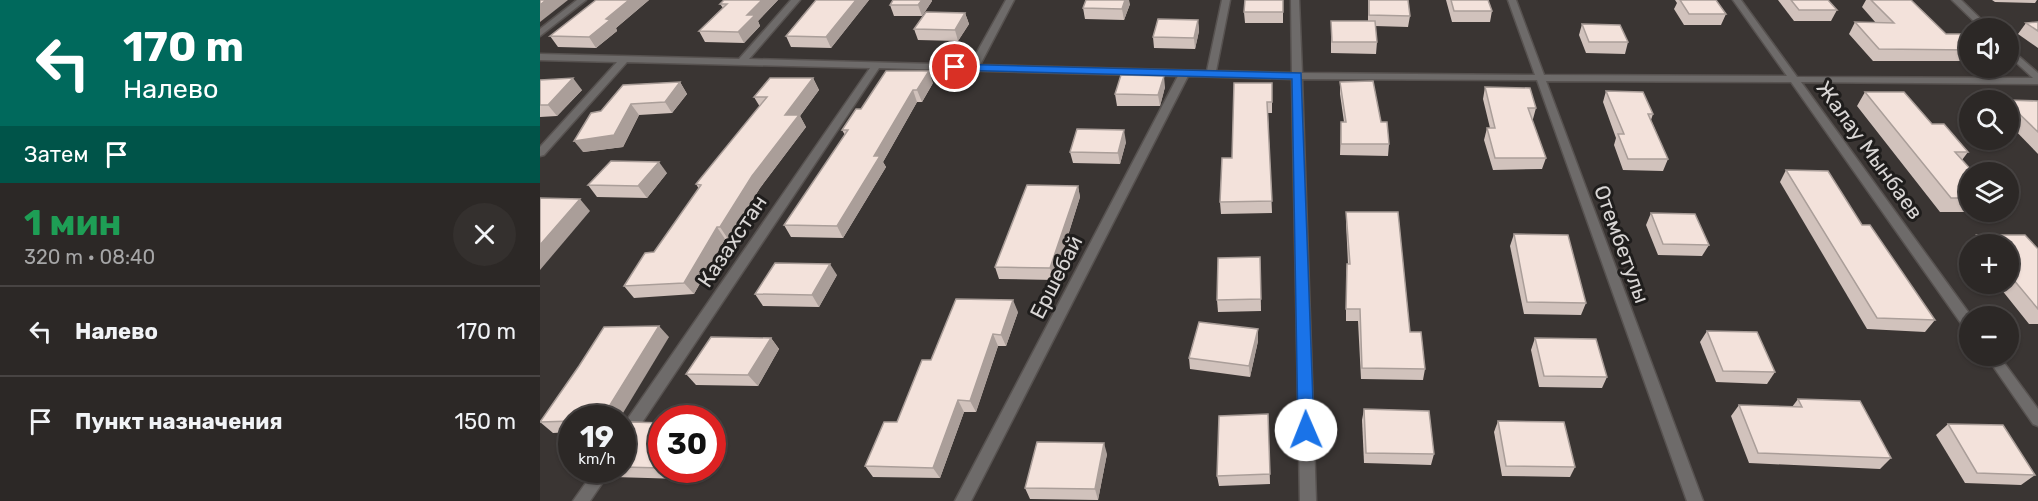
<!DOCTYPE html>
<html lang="ru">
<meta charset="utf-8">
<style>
:root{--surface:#2c2826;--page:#34302e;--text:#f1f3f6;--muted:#a6a6a7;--line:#484443}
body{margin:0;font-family:Rubik,sans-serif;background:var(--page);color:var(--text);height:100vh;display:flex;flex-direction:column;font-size:22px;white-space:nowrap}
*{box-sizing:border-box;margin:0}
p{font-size:20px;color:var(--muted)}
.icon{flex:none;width:33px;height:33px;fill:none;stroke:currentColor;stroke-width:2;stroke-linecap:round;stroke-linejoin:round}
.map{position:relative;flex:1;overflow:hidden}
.side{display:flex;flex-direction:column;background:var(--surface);width:540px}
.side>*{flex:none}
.top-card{background:#00695c;color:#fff;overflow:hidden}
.fabs{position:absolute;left:1419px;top:18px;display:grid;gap:12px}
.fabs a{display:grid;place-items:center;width:60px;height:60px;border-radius:50%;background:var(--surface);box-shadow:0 2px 4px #0004,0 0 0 2px var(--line);font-size:30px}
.speed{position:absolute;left:18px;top:405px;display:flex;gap:12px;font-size:30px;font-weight:700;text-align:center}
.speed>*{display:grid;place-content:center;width:78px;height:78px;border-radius:50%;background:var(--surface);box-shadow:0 2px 4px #0004,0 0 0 2px var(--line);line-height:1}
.speed small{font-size:15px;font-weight:400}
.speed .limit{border:9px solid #d22;background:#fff;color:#111}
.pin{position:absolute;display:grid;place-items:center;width:51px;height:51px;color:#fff;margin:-26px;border:3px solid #fff;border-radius:50%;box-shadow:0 2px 6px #0007}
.me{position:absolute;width:66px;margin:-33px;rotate:359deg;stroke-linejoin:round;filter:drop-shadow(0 0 4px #0008)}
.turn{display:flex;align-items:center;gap:21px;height:126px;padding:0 24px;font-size:27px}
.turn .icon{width:78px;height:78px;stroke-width:2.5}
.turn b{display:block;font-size:42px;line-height:51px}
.then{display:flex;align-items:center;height:57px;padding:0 24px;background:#0003;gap:12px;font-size:22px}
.round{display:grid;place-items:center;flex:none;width:63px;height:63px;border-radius:32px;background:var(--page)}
.head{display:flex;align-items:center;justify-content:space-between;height:102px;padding:0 24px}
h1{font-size:36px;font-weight:700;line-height:45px;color:#1e9e55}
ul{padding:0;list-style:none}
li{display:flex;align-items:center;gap:18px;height:90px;padding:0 24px;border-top:2px solid var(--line)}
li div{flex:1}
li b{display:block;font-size:22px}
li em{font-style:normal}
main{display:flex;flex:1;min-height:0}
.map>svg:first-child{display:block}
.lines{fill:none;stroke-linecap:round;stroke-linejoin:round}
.street-casing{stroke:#575250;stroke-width:3}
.street{fill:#6e6b6a;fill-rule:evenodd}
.wall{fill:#d1c2bc}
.shaded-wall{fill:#aa9e99}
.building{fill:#f3e2db;stroke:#aa9e99;stroke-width:1.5}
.route{fill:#1a73e8;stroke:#114b97;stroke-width:1.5}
.labels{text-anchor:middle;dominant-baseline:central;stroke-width:6;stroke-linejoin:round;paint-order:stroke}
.street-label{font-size:21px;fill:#d9d6d5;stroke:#1f1d1c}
</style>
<main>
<section class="side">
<div class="top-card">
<div class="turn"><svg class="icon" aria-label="left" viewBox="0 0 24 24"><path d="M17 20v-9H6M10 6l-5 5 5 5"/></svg><div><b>170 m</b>Налево</div></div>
<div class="then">Затем<svg class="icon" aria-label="arrive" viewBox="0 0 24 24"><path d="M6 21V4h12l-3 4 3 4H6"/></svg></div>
</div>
<div class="head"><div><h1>1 мин</h1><p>320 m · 08:40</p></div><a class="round"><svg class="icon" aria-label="close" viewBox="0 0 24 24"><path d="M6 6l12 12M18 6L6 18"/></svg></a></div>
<ul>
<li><svg class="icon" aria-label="left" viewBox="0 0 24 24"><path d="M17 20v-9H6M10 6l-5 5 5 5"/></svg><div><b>Налево</b></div><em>170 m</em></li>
<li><svg class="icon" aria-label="arrive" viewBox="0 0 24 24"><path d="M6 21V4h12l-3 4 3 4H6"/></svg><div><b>Пункт назначения</b></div><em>150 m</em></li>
</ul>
</section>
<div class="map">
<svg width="1498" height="501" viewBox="0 0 1498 501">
<rect width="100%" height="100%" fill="#3a3533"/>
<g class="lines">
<!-- street casing -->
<g class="street-casing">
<g id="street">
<path d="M37,0H46L0,36V29Z"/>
<path d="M251,0H260L209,59L430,65L466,0H474L440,65L667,71L682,0H690L676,71L752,73L751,0H759L762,73L995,75L968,0H976L1004,75L1247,76L1193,0H1201L1257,77L1493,78L1468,55V47L1498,73V84L1261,82L1431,316H1430V330L1425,329L1251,82L1006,81L1163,501H1147L997,80L762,79L776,501H760L752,79L648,76L431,501H415L638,76L339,68L87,445L82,446V427L330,68L87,62L4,155L0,156V147L77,62L0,60V54L199,59Z"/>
<path d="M1412,0H1421L1450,28H1441Z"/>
<path d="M1446,356H1459L1498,409V426L1493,424Z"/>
<path d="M55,470H71L50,501H33Z"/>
</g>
</g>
<!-- street -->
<use href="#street" class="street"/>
</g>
<!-- wall -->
<g class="wall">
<path d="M56,0H109L76,28L77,31L56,48L18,47L10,36Z"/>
<path d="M184,0H238L218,21L220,26L204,43L165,42L159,31L183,8L180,4Z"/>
<path d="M276,0H329L291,48L251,47L246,36Z"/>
<path d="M353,0H392V1L382,16H354L350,5Z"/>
<path d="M743,0V23H705L704,12Z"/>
<path d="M828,0H868L870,16L868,27L835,26L837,42L836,54L791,53V21H828Z"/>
<path d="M906,0H948L952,11L950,22H912Z"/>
<path d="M1135,0H1176L1186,14L1181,25H1144L1134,9L1137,3Z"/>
<path d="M1238,0H1288L1297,10L1291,21H1254Z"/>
<path d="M1326,0H1371L1406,34H1430V61H1333L1309,34L1315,22L1336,23L1322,7Z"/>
<path d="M1452,0H1497L1495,3L1455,2Z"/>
<path d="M590,4L584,20L545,19L543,8Z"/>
<path d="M425,13L429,24L418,41L378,40L374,29Z"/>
<path d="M658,20L659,31L655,49L614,48L613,37Z"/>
<path d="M1498,22V48L1478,34L1486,23Z"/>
<path d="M1042,24L1088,42L1085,54L1046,53L1039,35Z"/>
<path d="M273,78L279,90L260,116L266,127L220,188L188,239H185L154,294L94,298L84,286L114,252L159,189L156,184L220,107L214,97Z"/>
<path d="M0,80L42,90L17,116L0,117Z"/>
<path d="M140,82L147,94L132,113L99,115L83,147L43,152L61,111Z"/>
<path d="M800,82L841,122L849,144L848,156L800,155L801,122H804L800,94Z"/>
<path d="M393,83L382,102H377L343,162L346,167L303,238L251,237L244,225L305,135L302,130L321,109Z"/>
<path d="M732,83V113H728L732,213L681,214L680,202L692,158Z"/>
<path d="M625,87L620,106H577L575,94Z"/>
<path d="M945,87L996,108L993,119H992L1006,158L1002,169L953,170L944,140L947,128H950L943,99Z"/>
<path d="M1066,91L1113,114L1111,120L1128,159L1123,171L1083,170L1074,145L1076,138L1063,102Z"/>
<path d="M1325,92L1392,124L1428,152L1422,160L1430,172V212H1445H1400L1317,106Z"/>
<path d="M1468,100L1498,101V154L1468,123Z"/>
<path d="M586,142L580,164L533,163L530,152Z"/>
<path d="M1246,170L1322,225L1395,320L1385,332L1327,329L1240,182Z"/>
<path d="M127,173L107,198L57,197L48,185Z"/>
<path d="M538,186L540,197L514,280L459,279L455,267Z"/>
<path d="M806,212L870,332L885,369L883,380L821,379L818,321H806V275L807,264H808L806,223Z"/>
<path d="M1111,213L1169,245L1162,256L1118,255L1106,225Z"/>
<path d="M974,234L1046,303L1041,315L984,314L970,246Z"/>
<path d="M1437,235L1498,249V324H1489L1457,284H1468V244H1430V249L1427,246Z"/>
<path d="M720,257L721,311L678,312L677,300Z"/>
<path d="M297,275L279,307L223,306L215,294Z"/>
<path d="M478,312L466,346H458L436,412H424L400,478L333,477L325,466L357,422L391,360Z"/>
<path d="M718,329V341L710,377L650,369L649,358Z"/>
<path d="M1167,331L1235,372L1227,384L1176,382L1160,342Z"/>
<path d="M129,337L32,418V432L13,433L0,422L39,366Z"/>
<path d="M231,338L239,349L218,386L156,385L146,374Z"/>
<path d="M995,338L1067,377L1062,388L999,387L991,350Z"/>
<path d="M1258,399L1351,458L1340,469L1209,463L1191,416L1199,405L1252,407Z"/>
<path d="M824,409L894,454L891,465L824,463L822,420Z"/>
<path d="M728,414L730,484L679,486L677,476Z"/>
<path d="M958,421L1035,467L1030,477L962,476L954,432Z"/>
<path d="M122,423V470H146L141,479L74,477L64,470H82V435Z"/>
<path d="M1408,424L1495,475L1481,485L1425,483L1396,435Z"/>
<path d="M567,454L558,500L490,499L485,488Z"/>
</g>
<!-- shaded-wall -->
<g class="shaded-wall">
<path d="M6,0H28L0,22V5Z"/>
<path d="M89,0H109L76,28L77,31L56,48L49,37L66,19Z"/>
<path d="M222,0H238L218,21L220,26L204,43L198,32L207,15Z"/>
<path d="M316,0H329L291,48L286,37Z"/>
<path d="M382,0H392V1L382,16L378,5Z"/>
<path d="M585,0H589L590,4L584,20L582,9Z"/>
<path d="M425,13L429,24L418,41L415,30Z"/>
<path d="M658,20L659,31L655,49L654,38Z"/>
<path d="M389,71L393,83L382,102L377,90Z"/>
<path d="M624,76L625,87L620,106L618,95Z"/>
<path d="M33,78L42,90L17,116L8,105Z"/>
<path d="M273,78L279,90L260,116L266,127L220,188L188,239L180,227L245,115Z"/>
<path d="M140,82L147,94L132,113L125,102Z"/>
<path d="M373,90L377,102L343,162L346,167L303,238L297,226L334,156Z"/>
<path d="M91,104L99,115L83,147L43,152L34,141Z"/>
<path d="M584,130L586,142L580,164L578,153Z"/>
<path d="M119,162L127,173L107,198L98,186Z"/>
<path d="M538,186L540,197L514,280L510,268Z"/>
<path d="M40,199L50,211L0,270V245Z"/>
<path d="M177,227L185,239L154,294L144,283Z"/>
<path d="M290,264L297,275L279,307L272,295Z"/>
<path d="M473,300L478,312L466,346L461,335Z"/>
<path d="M119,326L129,337L80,418H62Z"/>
<path d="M718,329V341L710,377L709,366Z"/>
<path d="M453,334L458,346L436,412L430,401Z"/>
<path d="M231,338L239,349L218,386L208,375Z"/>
<path d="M418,400L424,412L400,478L393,468Z"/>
<path d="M564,443L567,454L558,500L555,489Z"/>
<path d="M131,470H146L141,479Z"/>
</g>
<!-- building -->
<g class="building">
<path d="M0,0H6L0,5Z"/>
<path d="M56,0H89L66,19L70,20L49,37L10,36Z"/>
<path d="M184,0H222L207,15H215L198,32L159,31L187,4H180Z"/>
<path d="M276,0H316L286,37L246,36Z"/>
<path d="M353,0H382L378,5H350Z"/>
<path d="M546,0H585L582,9L543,8Z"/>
<path d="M705,0H743V12H704Z"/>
<path d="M829,0H868L870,16L829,15Z"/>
<path d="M911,0H948L952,11H914Z"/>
<path d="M1140,0H1176L1186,14H1149Z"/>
<path d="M1251,0H1288L1297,10H1259Z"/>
<path d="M1331,0H1371L1406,34H1430V50L1339,49L1315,22L1354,23Z"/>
<path d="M386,12L425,13L415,30L374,29Z"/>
<path d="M618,19L658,20L654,38L613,37Z"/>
<path d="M791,21H835L837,42H792Z"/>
<path d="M1498,22V31L1486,23Z"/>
<path d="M1042,24L1080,25L1088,42H1049Z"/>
<path d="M346,71H389L377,90H373L334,156H340L297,226L244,225L308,130H302L316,109H321Z"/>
<path d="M581,75L624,76L618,95L575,94Z"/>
<path d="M33,78L8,105H0V80Z"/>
<path d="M230,78H273L245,115H259L212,176L180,227H177L144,283L84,286L105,253L114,252L161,185L156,184L227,97H214Z"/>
<path d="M833,81L841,122H847L849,144H801V122H806L800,82Z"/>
<path d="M140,82L125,102L91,104L74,135L34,141L51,113L61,111L83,85Z"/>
<path d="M694,83H732V102H727L732,201L680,202L682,158H692Z"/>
<path d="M945,87L990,88L996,108H988L1006,158H955L947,128H955Z"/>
<path d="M1066,91L1103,92L1113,114H1108L1128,159H1088L1078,134H1084Z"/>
<path d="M1325,92H1364L1392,124H1404L1428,152H1415L1433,172H1430V198H1411Z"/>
<path d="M1466,100L1498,101V132L1468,103V100Z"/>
<path d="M537,129L584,130L578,153L530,152Z"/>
<path d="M71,161L119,162L98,186L48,185Z"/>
<path d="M1246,170L1288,171L1322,225H1330L1395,320L1337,318Z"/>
<path d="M487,185L538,186L510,268L455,267Z"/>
<path d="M0,198L40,199L0,245Z"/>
<path d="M806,212H858L870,332H881L885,369L822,368L820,309H806L807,264H810Z"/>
<path d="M1111,213L1155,214L1169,245L1123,244Z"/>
<path d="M974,234L1028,235L1046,303L987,302Z"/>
<path d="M1437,235H1485L1498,249V309L1468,273V244H1446Z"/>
<path d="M720,257L721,299L677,300L678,258Z"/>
<path d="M235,263L290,264L272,295L215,294Z"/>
<path d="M416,299L473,300L461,335L453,334L430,401L418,400L393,468L325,466L344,422H357L382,360H391Z"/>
<path d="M659,322L718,329L709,366L649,358Z"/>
<path d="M119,326L62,418H32V421L0,422L39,366L64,327Z"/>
<path d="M1167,331L1217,332L1235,372L1183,371Z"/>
<path d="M171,337L231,338L208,375L146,374Z"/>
<path d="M995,338L1056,339L1067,377L1004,376Z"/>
<path d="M1258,399L1320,401L1351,458L1218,453L1199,405L1262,407Z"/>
<path d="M824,409L889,411L894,454L826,453Z"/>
<path d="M728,414L730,474L677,476L679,416Z"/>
<path d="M958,421L1024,422L1035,467L966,466Z"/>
<path d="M91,422L122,423V468L82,467V435Z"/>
<path d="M1408,424L1463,425L1495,475L1437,473Z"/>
<path d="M497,442L564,443L555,489L485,488Z"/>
</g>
<!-- route -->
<path class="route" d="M411,64L761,73L774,430L772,435L766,437L760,435L758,430L752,79L415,70L410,67Z"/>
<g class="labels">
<!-- street labels -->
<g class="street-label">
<text transform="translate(1330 150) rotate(54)">Жалау Мынбаев</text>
<text transform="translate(192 241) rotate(-56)">Казахстан</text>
<text transform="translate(1082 244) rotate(70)">Отембетулы</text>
<text transform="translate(516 277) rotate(-63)">Ершебай</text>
</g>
</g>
</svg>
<div class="fabs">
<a><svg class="icon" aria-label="sound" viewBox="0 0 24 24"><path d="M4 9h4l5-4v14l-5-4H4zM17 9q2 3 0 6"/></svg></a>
<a><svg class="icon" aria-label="search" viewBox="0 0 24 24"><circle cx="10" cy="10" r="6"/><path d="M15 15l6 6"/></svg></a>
<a><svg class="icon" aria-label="layers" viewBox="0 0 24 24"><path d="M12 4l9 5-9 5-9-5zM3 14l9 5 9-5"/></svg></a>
<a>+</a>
<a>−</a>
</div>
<div class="speed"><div>19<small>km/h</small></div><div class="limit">30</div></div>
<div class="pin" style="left:415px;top:67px;background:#d93025"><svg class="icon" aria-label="arrive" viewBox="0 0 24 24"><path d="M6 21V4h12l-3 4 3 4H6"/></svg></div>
<svg class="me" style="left:766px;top:430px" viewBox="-20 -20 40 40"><circle r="19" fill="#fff"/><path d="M0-13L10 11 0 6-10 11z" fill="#1a73e8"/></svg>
</div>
</main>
